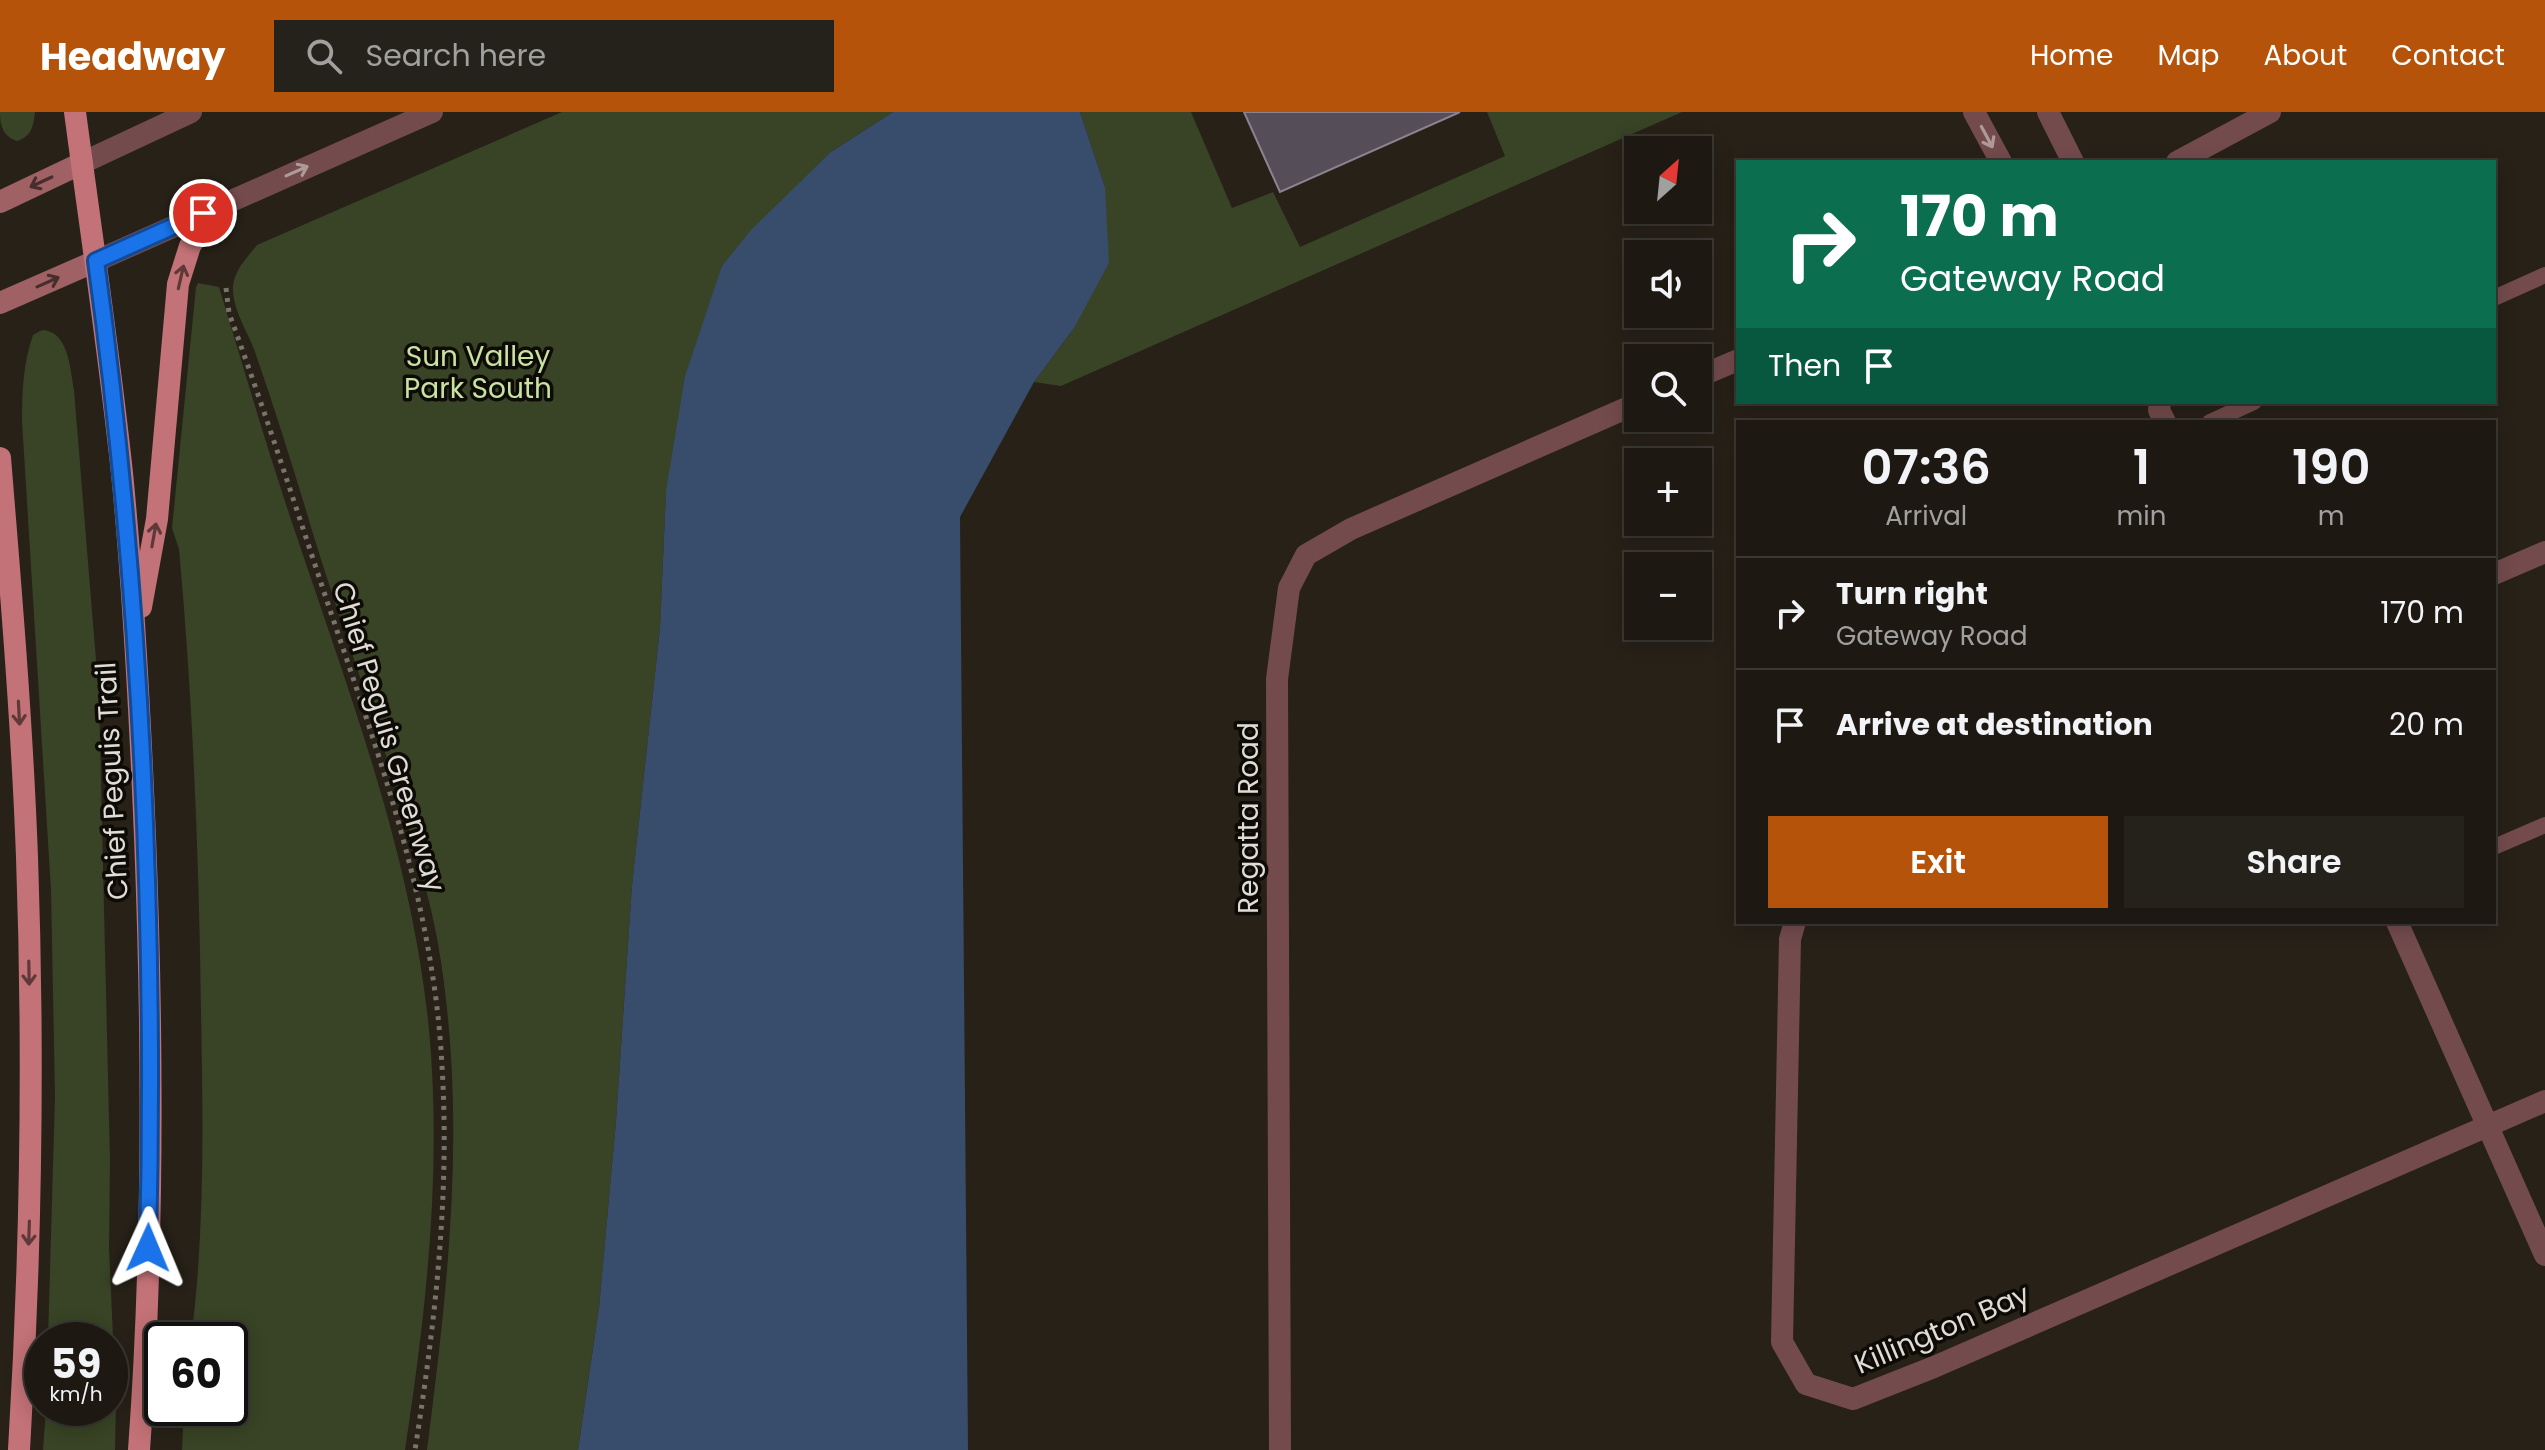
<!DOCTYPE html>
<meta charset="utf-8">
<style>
:root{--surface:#1d1912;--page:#25221b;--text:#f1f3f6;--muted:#a0a09f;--line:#3b3832;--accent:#b45309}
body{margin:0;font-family:Poppins,sans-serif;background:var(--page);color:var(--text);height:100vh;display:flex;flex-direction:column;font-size:30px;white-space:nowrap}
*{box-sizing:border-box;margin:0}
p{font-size:26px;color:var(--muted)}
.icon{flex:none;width:44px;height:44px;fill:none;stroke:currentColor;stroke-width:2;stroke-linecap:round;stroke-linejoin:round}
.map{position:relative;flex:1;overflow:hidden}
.sheet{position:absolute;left:1736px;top:308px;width:760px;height:504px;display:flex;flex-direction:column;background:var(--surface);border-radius:0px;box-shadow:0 4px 20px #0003,0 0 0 2px var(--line)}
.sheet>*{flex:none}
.top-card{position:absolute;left:1736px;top:48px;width:760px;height:244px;border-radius:0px;box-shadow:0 4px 20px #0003,0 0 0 2px var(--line);background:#0b6e4f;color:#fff;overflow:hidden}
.needle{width:52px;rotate:27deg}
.buttons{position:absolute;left:1624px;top:24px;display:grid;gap:16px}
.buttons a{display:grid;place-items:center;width:88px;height:88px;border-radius:0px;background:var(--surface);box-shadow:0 4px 20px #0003,0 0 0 2px var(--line);font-size:40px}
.speed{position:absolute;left:24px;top:1210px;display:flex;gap:16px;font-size:40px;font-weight:700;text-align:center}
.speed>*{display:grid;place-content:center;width:104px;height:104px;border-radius:50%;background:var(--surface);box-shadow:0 4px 20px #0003,0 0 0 2px var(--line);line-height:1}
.speed small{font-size:20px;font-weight:400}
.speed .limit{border:4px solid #111;border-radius:12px;background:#fff;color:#111}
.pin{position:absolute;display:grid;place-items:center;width:68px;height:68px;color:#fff;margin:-34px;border:4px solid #fff;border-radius:50%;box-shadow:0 2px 8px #0007}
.me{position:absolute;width:88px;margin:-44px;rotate:1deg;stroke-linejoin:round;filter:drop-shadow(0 0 6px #0008)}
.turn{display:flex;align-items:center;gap:28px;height:168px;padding:0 32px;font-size:36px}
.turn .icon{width:104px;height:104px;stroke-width:2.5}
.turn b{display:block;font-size:56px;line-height:68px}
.then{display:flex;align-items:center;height:76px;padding:0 32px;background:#0003;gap:16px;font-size:30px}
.eta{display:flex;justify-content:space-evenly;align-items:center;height:136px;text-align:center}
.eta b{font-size:48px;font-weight:600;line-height:56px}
.action{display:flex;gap:16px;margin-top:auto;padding:16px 32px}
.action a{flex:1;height:92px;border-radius:0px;background:var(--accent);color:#fff;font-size:32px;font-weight:600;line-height:92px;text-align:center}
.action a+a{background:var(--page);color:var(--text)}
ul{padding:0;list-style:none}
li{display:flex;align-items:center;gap:24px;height:112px;padding:0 32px;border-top:2px solid var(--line)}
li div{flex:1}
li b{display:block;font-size:30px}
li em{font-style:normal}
header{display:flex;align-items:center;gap:48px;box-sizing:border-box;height:112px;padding:0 40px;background:var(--accent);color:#fff}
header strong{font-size:38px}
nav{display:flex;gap:44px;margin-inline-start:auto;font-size:28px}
.search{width:560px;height:72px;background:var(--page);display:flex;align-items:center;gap:20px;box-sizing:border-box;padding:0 28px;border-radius:0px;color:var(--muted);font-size:30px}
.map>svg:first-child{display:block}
.green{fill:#384425}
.water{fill:#384c6c}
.building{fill:#554e59;stroke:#8b8490;stroke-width:2}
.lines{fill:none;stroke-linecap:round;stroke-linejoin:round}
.path{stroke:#78736b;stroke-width:5;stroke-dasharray:4 6;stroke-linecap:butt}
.service{stroke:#734b4d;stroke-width:16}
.minor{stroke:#734b4d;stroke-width:22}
.tertiary{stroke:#734b4d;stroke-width:22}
.secondary{stroke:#a06165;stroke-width:22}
.primary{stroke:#c37277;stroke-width:22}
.oneway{stroke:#ae9a98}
.oneway2{stroke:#482d2d}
.oneway3{stroke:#5f3939}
.route-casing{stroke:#114b97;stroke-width:20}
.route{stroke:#1a73e8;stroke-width:14}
.labels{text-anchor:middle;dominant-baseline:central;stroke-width:7;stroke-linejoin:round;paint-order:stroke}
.park-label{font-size:28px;fill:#c7e2a1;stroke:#0e0b07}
.street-label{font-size:28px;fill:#dfdbd5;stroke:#0e0b07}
</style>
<header>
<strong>Headway</strong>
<div class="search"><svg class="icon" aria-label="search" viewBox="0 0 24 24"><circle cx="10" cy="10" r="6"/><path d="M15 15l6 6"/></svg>Search here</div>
<nav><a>Home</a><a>Map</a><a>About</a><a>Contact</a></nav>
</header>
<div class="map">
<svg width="2545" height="1338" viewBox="0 0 2545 1338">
<rect width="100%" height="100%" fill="#272118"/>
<!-- green -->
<g class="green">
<path d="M0,0H35C33,15 32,24 17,29C3,24 0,14 0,0Z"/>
<path d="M562,0H893L831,40L666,379L660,516L632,773L616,1009L599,1196L578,1338H427C449,1166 468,999 437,826C430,788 418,749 407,711C376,605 336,501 305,395C289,343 273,291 255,240C248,220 232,197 233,175C234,158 247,146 257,133Z"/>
<path d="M1080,0H1191L1232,96L1273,80L1300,135L1505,44L1487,0H1682L1061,274L1034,270L1074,216L1105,75Z"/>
<path d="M198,171L219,175C246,264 272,353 302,440C359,609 423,779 432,959C439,1086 424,1213 405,1338H182L184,1296H230V1228H191C205,1119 203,1009 201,900C199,745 193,591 179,437L172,416L196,175Z"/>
<path d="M42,218C69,219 70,257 74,278L99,585L110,1049L109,1137L116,1290L115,1338H43L46,1296H110V1228H48L55,984L51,778L22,309C22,279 23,252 33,223Z"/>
</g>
<!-- water -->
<path class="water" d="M893,0H1080L1105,75L1109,151L1074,216L1034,270L960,405L968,1338H578L599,1196L616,1009L632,773L660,516L666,379L685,264L722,154L751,118L831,40Z"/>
<!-- building -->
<path class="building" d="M1244,0H1460L1280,80Z"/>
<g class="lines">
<!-- path -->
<path class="path" d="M226,176L229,201C265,299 297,399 330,498C380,646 434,796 442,954C450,1082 435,1211 415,1338"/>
<!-- service -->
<g class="service">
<path d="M2494,186L2545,163"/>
<path d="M2210,310L2254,290"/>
<path d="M2494,735L2545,713"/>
</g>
<!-- minor -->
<g class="minor">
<path d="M2177,50L2270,0"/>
<path d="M1698,265L1738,248"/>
<path d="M2494,462L2545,440"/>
<path d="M1795,810L1790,827L1782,1230L1806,1272L1853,1287L1934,1255L2545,989"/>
<path d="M1280,1338L1277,567L1289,476L1306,443L1351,417L1638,291"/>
</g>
<!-- tertiary -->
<g class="tertiary">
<path d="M1974,0L2001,50"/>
<path d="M2048,0L2073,50"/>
<path d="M82,51L191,0"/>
<path d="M96,149L432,0"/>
<path d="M2160,290L2159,298L2165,310"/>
<path d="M2397,810L2545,1143"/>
</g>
<!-- secondary -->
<g class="secondary">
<path d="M0,90L82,51"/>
<path d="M0,191L96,149"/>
</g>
<!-- primary -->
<g class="primary">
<path d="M75,0C91,120 109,240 122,361C134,482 140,603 145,725C153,928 154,1134 139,1338"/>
<path d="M0,346C11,479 22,611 27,745C34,942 31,1141 19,1338"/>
<path d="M141,495L157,407L178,172L190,134L202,116L225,91"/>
</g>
</g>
<!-- one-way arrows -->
<defs><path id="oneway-shaft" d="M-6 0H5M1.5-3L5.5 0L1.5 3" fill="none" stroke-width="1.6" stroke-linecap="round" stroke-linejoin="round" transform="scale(2)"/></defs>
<g class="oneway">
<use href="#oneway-shaft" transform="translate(1987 25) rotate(62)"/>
<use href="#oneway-shaft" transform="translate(297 59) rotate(-24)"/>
</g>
<g class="oneway2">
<use href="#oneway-shaft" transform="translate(41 70) rotate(155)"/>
<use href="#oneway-shaft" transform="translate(48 170) rotate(-24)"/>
</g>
<g class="oneway3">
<use href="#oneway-shaft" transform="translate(181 165) rotate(-77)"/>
<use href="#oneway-shaft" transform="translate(154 423) rotate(-80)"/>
<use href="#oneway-shaft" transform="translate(19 601) rotate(87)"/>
<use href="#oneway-shaft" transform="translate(29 861) rotate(89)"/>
<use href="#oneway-shaft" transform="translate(29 1121) rotate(92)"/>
</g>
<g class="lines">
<!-- route casing -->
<g class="route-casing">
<path id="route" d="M148,1136C156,806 141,476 96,149L203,101"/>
</g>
<!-- route -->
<use href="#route" class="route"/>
</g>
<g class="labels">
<!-- park labels -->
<g class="park-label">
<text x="478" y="244">Sun Valley<tspan x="478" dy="32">Park South</tspan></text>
</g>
<!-- street labels -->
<g class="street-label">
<text transform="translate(389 625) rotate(73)">Chief Peguis Greenway</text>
<text transform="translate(112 669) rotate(-93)">Chief Peguis Trail</text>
<text transform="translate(1248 706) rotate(-90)">Regatta Road</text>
<text transform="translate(1942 1217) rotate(-23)">Killington Bay</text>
</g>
</g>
</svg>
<div class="buttons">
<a><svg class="needle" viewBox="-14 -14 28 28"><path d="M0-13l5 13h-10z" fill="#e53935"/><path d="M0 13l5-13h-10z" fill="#a0a09f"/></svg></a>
<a><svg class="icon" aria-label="sound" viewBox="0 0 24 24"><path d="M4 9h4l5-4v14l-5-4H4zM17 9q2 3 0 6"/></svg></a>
<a><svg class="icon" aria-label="search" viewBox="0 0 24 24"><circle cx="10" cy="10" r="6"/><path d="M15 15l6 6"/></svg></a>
<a>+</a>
<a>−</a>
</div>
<div class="speed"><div>59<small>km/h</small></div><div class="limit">60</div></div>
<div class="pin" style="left:203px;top:101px;background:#d93025"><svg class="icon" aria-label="arrive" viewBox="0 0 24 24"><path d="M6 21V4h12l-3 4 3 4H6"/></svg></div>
<svg class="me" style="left:148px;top:1136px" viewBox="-20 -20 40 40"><path d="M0-17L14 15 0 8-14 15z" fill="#1a73e8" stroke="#fff" stroke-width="4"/></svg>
<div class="top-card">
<div class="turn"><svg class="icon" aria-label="right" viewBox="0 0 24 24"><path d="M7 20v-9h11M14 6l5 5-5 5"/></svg><div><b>170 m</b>Gateway Road</div></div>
<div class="then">Then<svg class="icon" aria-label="arrive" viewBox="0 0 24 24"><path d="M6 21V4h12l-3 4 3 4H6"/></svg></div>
</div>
<section class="sheet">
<div class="eta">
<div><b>07:36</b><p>Arrival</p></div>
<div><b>1</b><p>min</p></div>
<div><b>190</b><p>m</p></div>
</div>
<ul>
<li><svg class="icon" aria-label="right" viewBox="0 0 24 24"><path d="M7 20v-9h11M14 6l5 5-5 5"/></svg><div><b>Turn right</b><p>Gateway Road</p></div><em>170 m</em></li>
<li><svg class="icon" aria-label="arrive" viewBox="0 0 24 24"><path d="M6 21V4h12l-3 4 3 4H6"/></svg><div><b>Arrive at destination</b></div><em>20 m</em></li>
</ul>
<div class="action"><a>Exit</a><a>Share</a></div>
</section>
</div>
